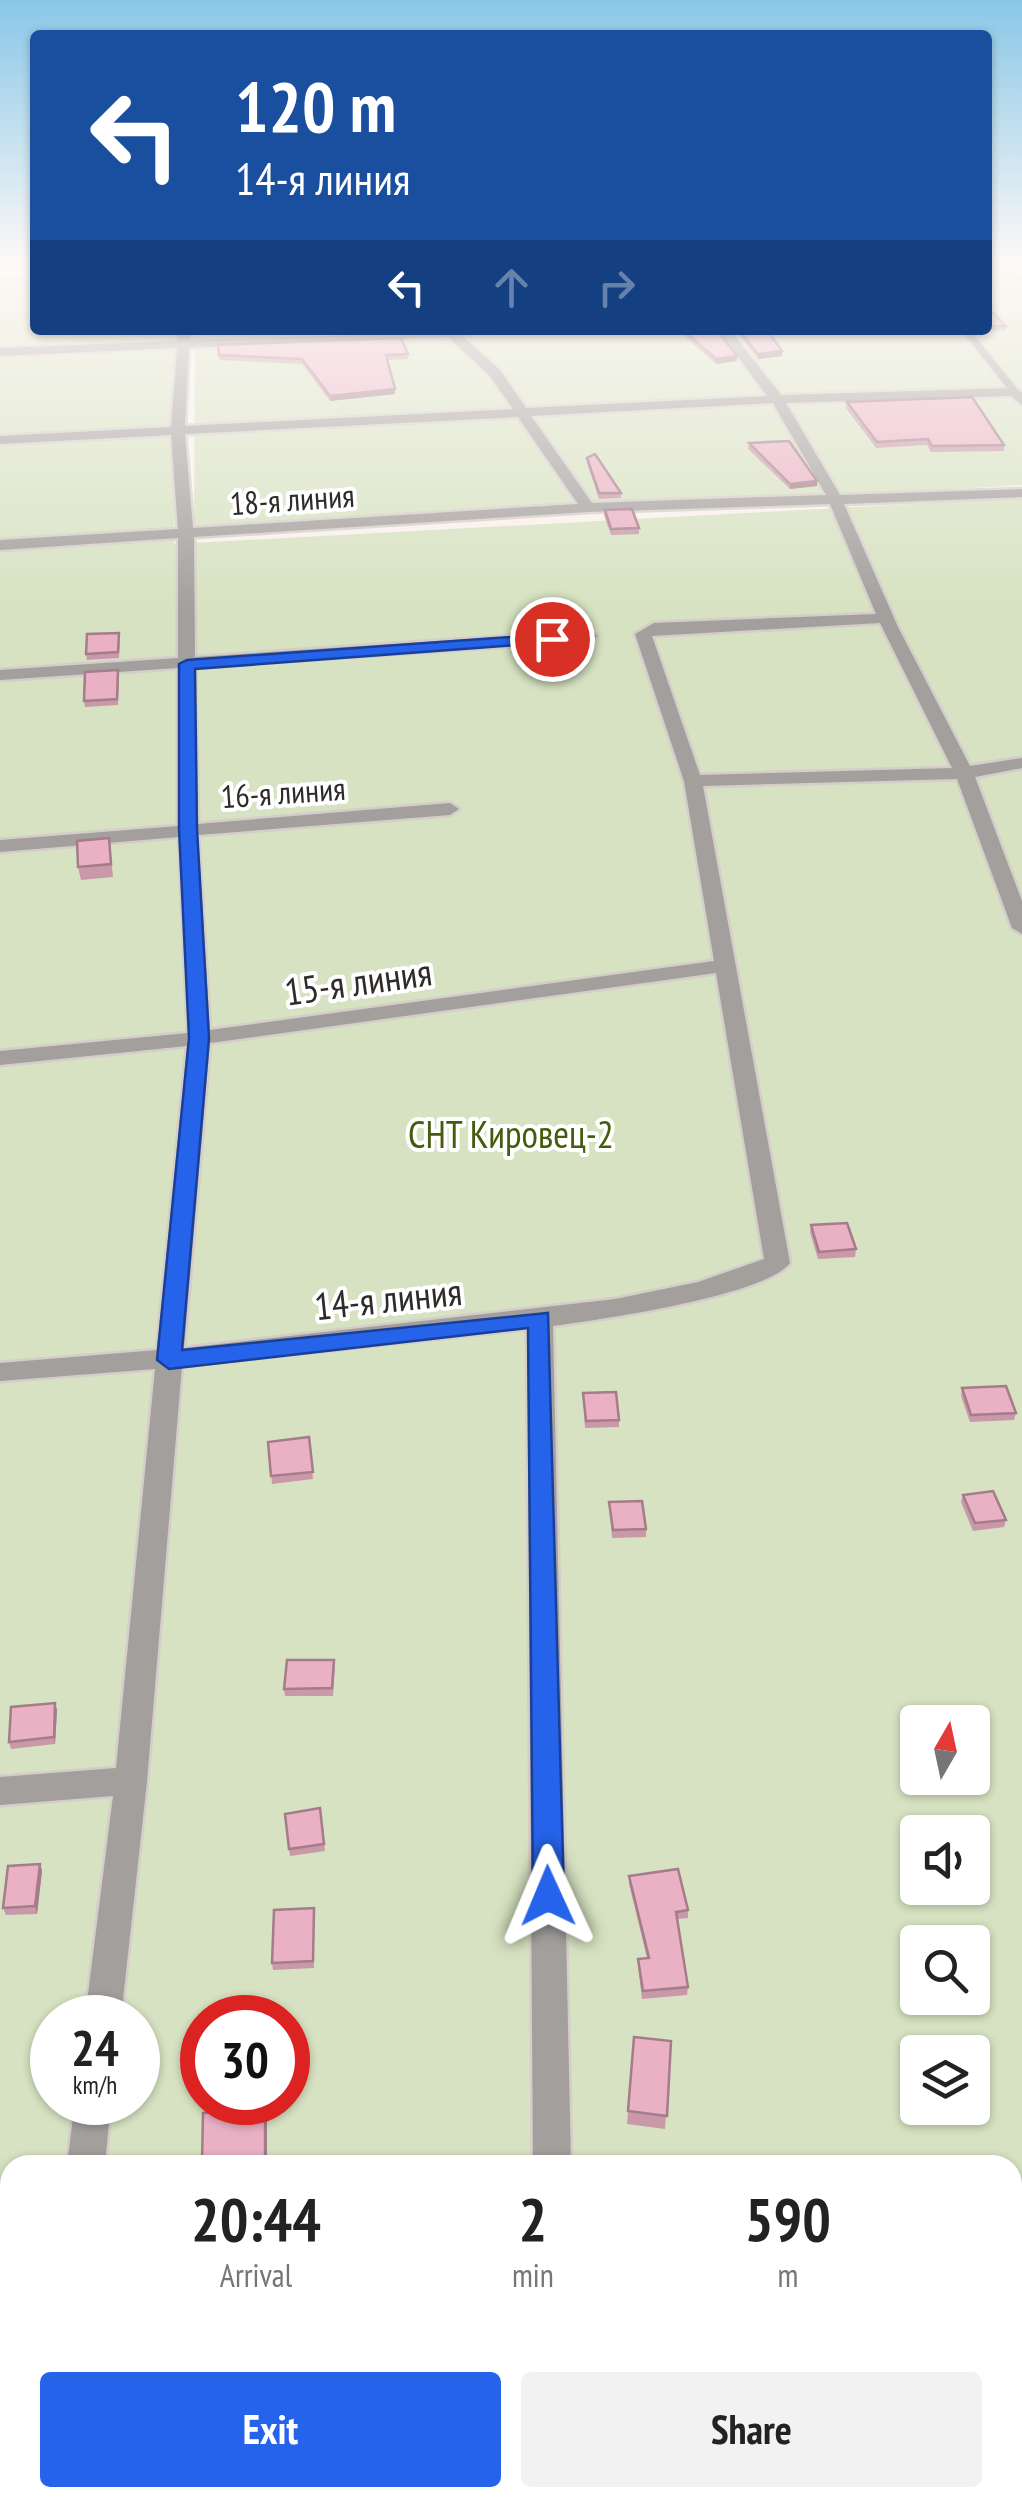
<!DOCTYPE html>
<meta charset="utf-8">
<style>
:root{--surface:#fff;--page:#f2f2f2;--text:#222;--muted:#767676;--accent:#2563eb}
body{margin:0;font-family:"PT Sans Narrow",sans-serif;background:var(--page);color:var(--text);height:100vh;display:flex;flex-direction:column;font-size:38px;white-space:nowrap}
*{box-sizing:border-box;margin:0}
p{font-size:32px;color:var(--muted)}
.icon{flex:none;width:55px;height:55px;fill:none;stroke:currentColor;stroke-width:2;stroke-linecap:round;stroke-linejoin:round}
.map{position:relative;flex:1;overflow:hidden}
.sheet{position:absolute;left:0px;top:2155px;width:1022px;height:352px;display:flex;flex-direction:column;background:var(--surface);border-radius:30px 30px 0 0;box-shadow:0 2px 8px #0004}
.sheet>*{flex:none}
.hud{position:absolute;left:30px;top:30px;width:962px;height:305px;border-radius:10px;box-shadow:0 2px 8px #0004;background:#1a4fa0;color:#fff;overflow:hidden}
.needle{width:65px;rotate:9deg}
.fabs{position:absolute;left:900px;top:1705px;display:grid;gap:20px}
.fabs a{display:grid;place-items:center;width:90px;height:90px;border-radius:10px;background:var(--surface);box-shadow:0 2px 8px #0004;font-size:50px}
.speed{position:absolute;left:30px;top:1995px;display:flex;gap:20px;font-size:50px;font-weight:700;text-align:center}
.speed>*{display:grid;place-content:center;width:130px;height:130px;border-radius:50%;background:var(--surface);box-shadow:0 2px 8px #0004;line-height:1}
.speed small{font-size:25px;font-weight:400}
.speed .limit{border:15px solid #d22;background:#fff;color:#111}
.pin{position:absolute;display:grid;place-items:center;width:85px;height:85px;color:#fff;margin:-42px;border:5px solid #fff;border-radius:50%;box-shadow:0 2px 10px #0007}
.me{position:absolute;width:110px;margin:-55px;rotate:359deg;stroke-linejoin:round;filter:drop-shadow(0 0 8px #0008)}
.turn{display:flex;align-items:center;gap:35px;height:210px;padding:0 40px;font-size:45px}
.turn .icon{width:130px;height:130px;stroke-width:2.5}
.turn b{display:block;font-size:70px;line-height:85px}
.lanes{display:flex;align-items:center;height:95px;padding:0 40px;background:#0003;justify-content:center;gap:50px;direction:ltr}
.lanes .off{opacity:.35}
.eta{display:flex;justify-content:space-evenly;align-items:center;height:170px;text-align:center}
.eta b{font-size:60px;font-weight:700;line-height:70px}
.primary-button{display:flex;gap:20px;margin-top:auto;padding:20px 40px}
.primary-button a{flex:1;height:115px;border-radius:10px;background:var(--accent);color:#fff;font-size:40px;font-weight:700;line-height:115px;text-align:center}
.primary-button a+a{background:var(--page);color:var(--text)}
.map>svg:first-child{display:block}
.green{fill:#d6e2c1;fill-rule:evenodd}
.lines{fill:none;stroke-linecap:round;stroke-linejoin:round}
.lane-casing{stroke:#d5cdc9;stroke-width:4}
.street-casing{stroke:#d5cdc9;stroke-width:5}
.secondary-casing{stroke:#d5cdc9;stroke-width:5}
.lane{fill:#a29f9d;fill-rule:evenodd}
.street{fill:#a29f9d;fill-rule:evenodd}
.secondary{fill:#7c7674;fill-rule:evenodd}
.wall{fill:#c998a9}
.shaded-wall{fill:#a47c8a}
.building{fill:#eab1c5;stroke:#a47c8a;stroke-width:2.5}
.route{fill:#2563eb;stroke:#184099;stroke-width:2.5}
.labels{text-anchor:middle;dominant-baseline:central;stroke-width:8;stroke-linejoin:round;paint-order:stroke}
.far-street-label{font-size:32px;fill:#2e2b29;stroke:#fff}
.street-label{font-size:38px;fill:#2e2b29;stroke:#fff}
.park-label{font-size:38px;fill:#475a0d;stroke:#fff}
</style>
<div class="map">
<svg width="1022" height="2506" viewBox="0 0 1022 2506">
<rect width="100%" height="100%" fill="#faf1ec"/>
<!-- green -->
<g class="green">
<path d="M988,261L1022,276V485L194,534L195,330H988Z"/>
<path d="M0,277H35V330H179L174,544L1022,498V2506H0ZM918,1722H972V1778H918ZM918,1832H972V1888H918ZM918,1942H972V1998H918ZM52,2018H138V2102H52ZM202,2018H288V2102H202ZM918,2052H972V2108H918ZM10,2165H1012V2498H10Z"/>
</g>
<g class="lines">
<!-- lane casing -->
<g class="lane-casing">
<path id="lane" d="M961,330H970L1018,390V394H1012Z"/>
</g>
<!-- street casing -->
<g class="street-casing">
<g id="street">
<path d="M178,330H190V340L529,330L462,336L500,370L526,408L767,396L718,330H730L781,395L1015,388L1022,392V405L1011,396L786,403L840,495L1022,489V497L844,504L898,627L970,766L1022,758V768L975,777L1022,901V934L1012,928L957,779L703,786L790,1263C765,1296 598,1320 553,1326L571,2165H533L527,1329L182,1366L147,1781L121,2018H85L113,1796L0,1805V1777L116,1768L155,1369L0,1381V1363L157,1350L187,1046L0,1065V1051L188,1033L179,837L0,852V840L178,826V668L0,680V670L178,658V538L0,550V540L178,529L171,435L0,444V436L171,427L177,348L0,356V348L177,341ZM448,337L490,376L513,409L185,426L189,348ZM773,403L826,495L592,503L531,416ZM518,417L578,504L193,528L185,434ZM830,504L876,614L654,623L635,634L684,781L714,961L210,1030L198,835L450,815L459,809L450,803L198,824L195,667L589,641L597,636L589,631L195,657L194,537L588,512ZM880,623L952,768L700,775L652,636ZM716,973L764,1259L698,1282L615,1299L184,1348L210,1043Z"/>
<path d="M75,2102H111L105,2165H67Z"/>
<rect x="0" y="2437" width="10" height="42"/>
<rect x="1012" y="2446" width="10" height="42"/>
<path d="M24,2498H66L65,2506H23Z"/>
<rect x="536" y="2498" width="42" height="8"/>
</g>
</g>
<!-- secondary casing -->
<g class="secondary-casing">
<path id="secondary" d="M1015,261H1022V264L1017,263Z"/>
</g>
<!-- lane -->
<use href="#lane" class="lane"/>
<!-- street -->
<use href="#street" class="street"/>
<!-- secondary -->
<use href="#secondary" class="secondary"/>
</g>
<!-- wall -->
<g class="wall">
<path d="M988,308L1006,326L1005,331L976,332L972,330H988Z"/>
<path d="M217,330H397L218,335Z"/>
<path d="M677,330H717L737,356V361L716,364Z"/>
<path d="M735,330H767L782,356L758,359Z"/>
<path d="M218,345L408,354V359L387,360L395,394L330,401L302,364L220,360Z"/>
<path d="M847,402L1004,445V451L931,452L927,445L876,448L846,408Z"/>
<path d="M749,443L817,486L790,489L748,449Z"/>
<path d="M587,458L621,493V498L599,499L587,463Z"/>
<path d="M605,510L639,528V534L611,535L604,515Z"/>
<path d="M120,639L119,658L87,660L86,654Z"/>
<path d="M119,676L118,705L85,707L84,701Z"/>
<path d="M109,838L113,877L81,880L78,867Z"/>
<path d="M811,1225L856,1249L855,1257L818,1259L810,1232Z"/>
<path d="M962,1388L1016,1413L1014,1420L970,1422L961,1396Z"/>
<path d="M583,1393L619,1420V1427L585,1428Z"/>
<path d="M309,1437L313,1479L272,1484L268,1442Z"/>
<path d="M963,1495L1006,1520L1004,1527L973,1531L961,1502Z"/>
<path d="M609,1502L646,1529V1537L612,1538Z"/>
<path d="M335,1667L333,1696H285L284,1689Z"/>
<path d="M55,1703L57,1710L55,1744L11,1749L9,1742Z"/>
<path d="M320,1808L325,1851L290,1856L285,1814Z"/>
<path d="M40,1864L42,1871L37,1914L6,1915L3,1908Z"/>
<path d="M629,1876L688,1910V1918L677,1919L688,1987L687,1995L642,1999L638,1966V1959L647,1958L629,1884Z"/>
<path d="M314,1908V1968L273,1970L272,1963Z"/>
<path d="M634,2037L671,2041L665,2129L627,2124Z"/>
<path d="M267,2121V2165H203L202,2162Z"/>
</g>
<!-- shaded-wall -->
<g class="shaded-wall">
<path d="M782,351V356L758,359V354Z"/>
<path d="M737,356V361L716,364V359Z"/>
<path d="M395,389V394L330,401V396Z"/>
<path d="M817,481V486L790,489V484Z"/>
<path d="M55,1703L57,1710L55,1744L54,1737Z"/>
<path d="M40,1864L42,1871L37,1914L35,1906Z"/>
<path d="M265,2107L267,2121V2165L265,2156Z"/>
</g>
<!-- building -->
<g class="building">
<path d="M988,308L1006,326H988Z"/>
<path d="M683,330H717L737,356L716,359Z"/>
<path d="M739,330H767L782,351L758,354Z"/>
<path d="M401,338L408,354L386,355L395,389L330,396L302,359L219,355L218,345Z"/>
<path d="M972,397L1004,445L932,446L928,439L877,442L847,402Z"/>
<path d="M789,441L817,481L790,484L749,443Z"/>
<path d="M595,454L621,493H599L587,458Z"/>
<path d="M632,509L639,528L611,529L605,510Z"/>
<path d="M119,633L118,652L86,654L87,634Z"/>
<path d="M118,670L117,699L84,701L85,672Z"/>
<path d="M109,838L111,864L78,867L77,841Z"/>
<path d="M847,1223L856,1249L819,1252L811,1225Z"/>
<path d="M1006,1386L1016,1413L971,1415L962,1388Z"/>
<path d="M616,1392L619,1420L586,1421L583,1393Z"/>
<path d="M309,1437L313,1472L271,1476L268,1442Z"/>
<path d="M993,1491L1006,1520L975,1523L963,1495Z"/>
<path d="M642,1501L646,1529L613,1530L609,1502Z"/>
<path d="M287,1660H334L332,1688L284,1689Z"/>
<path d="M55,1703L54,1737L9,1742L11,1707Z"/>
<path d="M320,1808L324,1844L289,1849L285,1814Z"/>
<path d="M40,1864L35,1906L3,1908L8,1866Z"/>
<path d="M678,1869L688,1910L676,1912L688,1987L643,1991L638,1959L649,1958L629,1876Z"/>
<path d="M314,1908L313,1961L272,1963L274,1910Z"/>
<path d="M634,2037L671,2041L667,2116L628,2111Z"/>
<path d="M265,2107V2156L202,2162L203,2113Z"/>
</g>
<!-- sky -->
<linearGradient id="sky" x2="0" y2="1"><stop stop-color="#89c7e7"/><stop offset="0.43" stop-color="#fdf9f6"/><stop offset="1" stop-color="#fdf9f6" stop-opacity="0"/></linearGradient>
<rect width="1022" height="611" fill="url(#sky)"/>
<!-- route -->
<path class="route" d="M552,634L558,636V642L195,669L197,829L209,1038L182,1350L548,1313L564,1896L559,1905L548,1909L538,1905L533,1896L528,1328L169,1369L157,1360L189,1038L179,829V664L187,660Z"/>
<g class="labels">
<!-- far-street labels -->
<g class="far-street-label">
<text transform="translate(292 499) rotate(-4)">18-я линия</text>
<text transform="translate(283 792) rotate(-4)">16-я линия</text>
</g>
<!-- street labels -->
<g class="street-label">
<text transform="translate(358 981) rotate(-8)">15-я линия</text>
<text transform="translate(388 1298) rotate(-6)">14-я линия</text>
</g>
<!-- park labels -->
<g class="park-label">
<text x="511" y="1133">СНТ Кировец-2</text>
</g>
</g>
</svg>
<div class="fabs">
<a><svg class="needle" viewBox="-14 -14 28 28"><path d="M0-13l5 13h-10z" fill="#e53935"/><path d="M0 13l5-13h-10z" fill="#767676"/></svg></a>
<a><svg class="icon" aria-label="sound" viewBox="0 0 24 24"><path d="M4 9h4l5-4v14l-5-4H4zM17 9q2 3 0 6"/></svg></a>
<a><svg class="icon" aria-label="search" viewBox="0 0 24 24"><circle cx="10" cy="10" r="6"/><path d="M15 15l6 6"/></svg></a>
<a><svg class="icon" aria-label="layers" viewBox="0 0 24 24"><path d="M12 4l9 5-9 5-9-5zM3 14l9 5 9-5"/></svg></a>
</div>
<div class="speed"><div>24<small>km/h</small></div><div class="limit">30</div></div>
<div class="pin" style="left:552px;top:639px;background:#d93025"><svg class="icon" aria-label="arrive" viewBox="0 0 24 24"><path d="M6 21V4h12l-3 4 3 4H6"/></svg></div>
<svg class="me" style="left:548px;top:1896px" viewBox="-20 -20 40 40"><path d="M0-17L14 15 0 8-14 15z" fill="#2563eb" stroke="#fff" stroke-width="4"/></svg>
<div class="hud">
<div class="turn"><svg class="icon" aria-label="left" viewBox="0 0 24 24"><path d="M17 20v-9H6M10 6l-5 5 5 5"/></svg><div><b>120 m</b>14-я линия</div></div>
<div class="lanes"><svg class="icon" aria-label="left" viewBox="0 0 24 24"><path d="M17 20v-9H6M10 6l-5 5 5 5"/></svg><svg class="icon off" aria-label="ahead" viewBox="0 0 24 24"><path d="M12 20V5M6 11l6-6 6 6"/></svg><svg class="icon off" aria-label="right" viewBox="0 0 24 24"><path d="M7 20v-9h11M14 6l5 5-5 5"/></svg></div>
</div>
<section class="sheet">
<div class="eta">
<div><b>20:44</b><p>Arrival</p></div>
<div><b>2</b><p>min</p></div>
<div><b>590</b><p>m</p></div>
</div>
<div class="primary-button"><a>Exit</a><a>Share</a></div>
</section>
</div>
